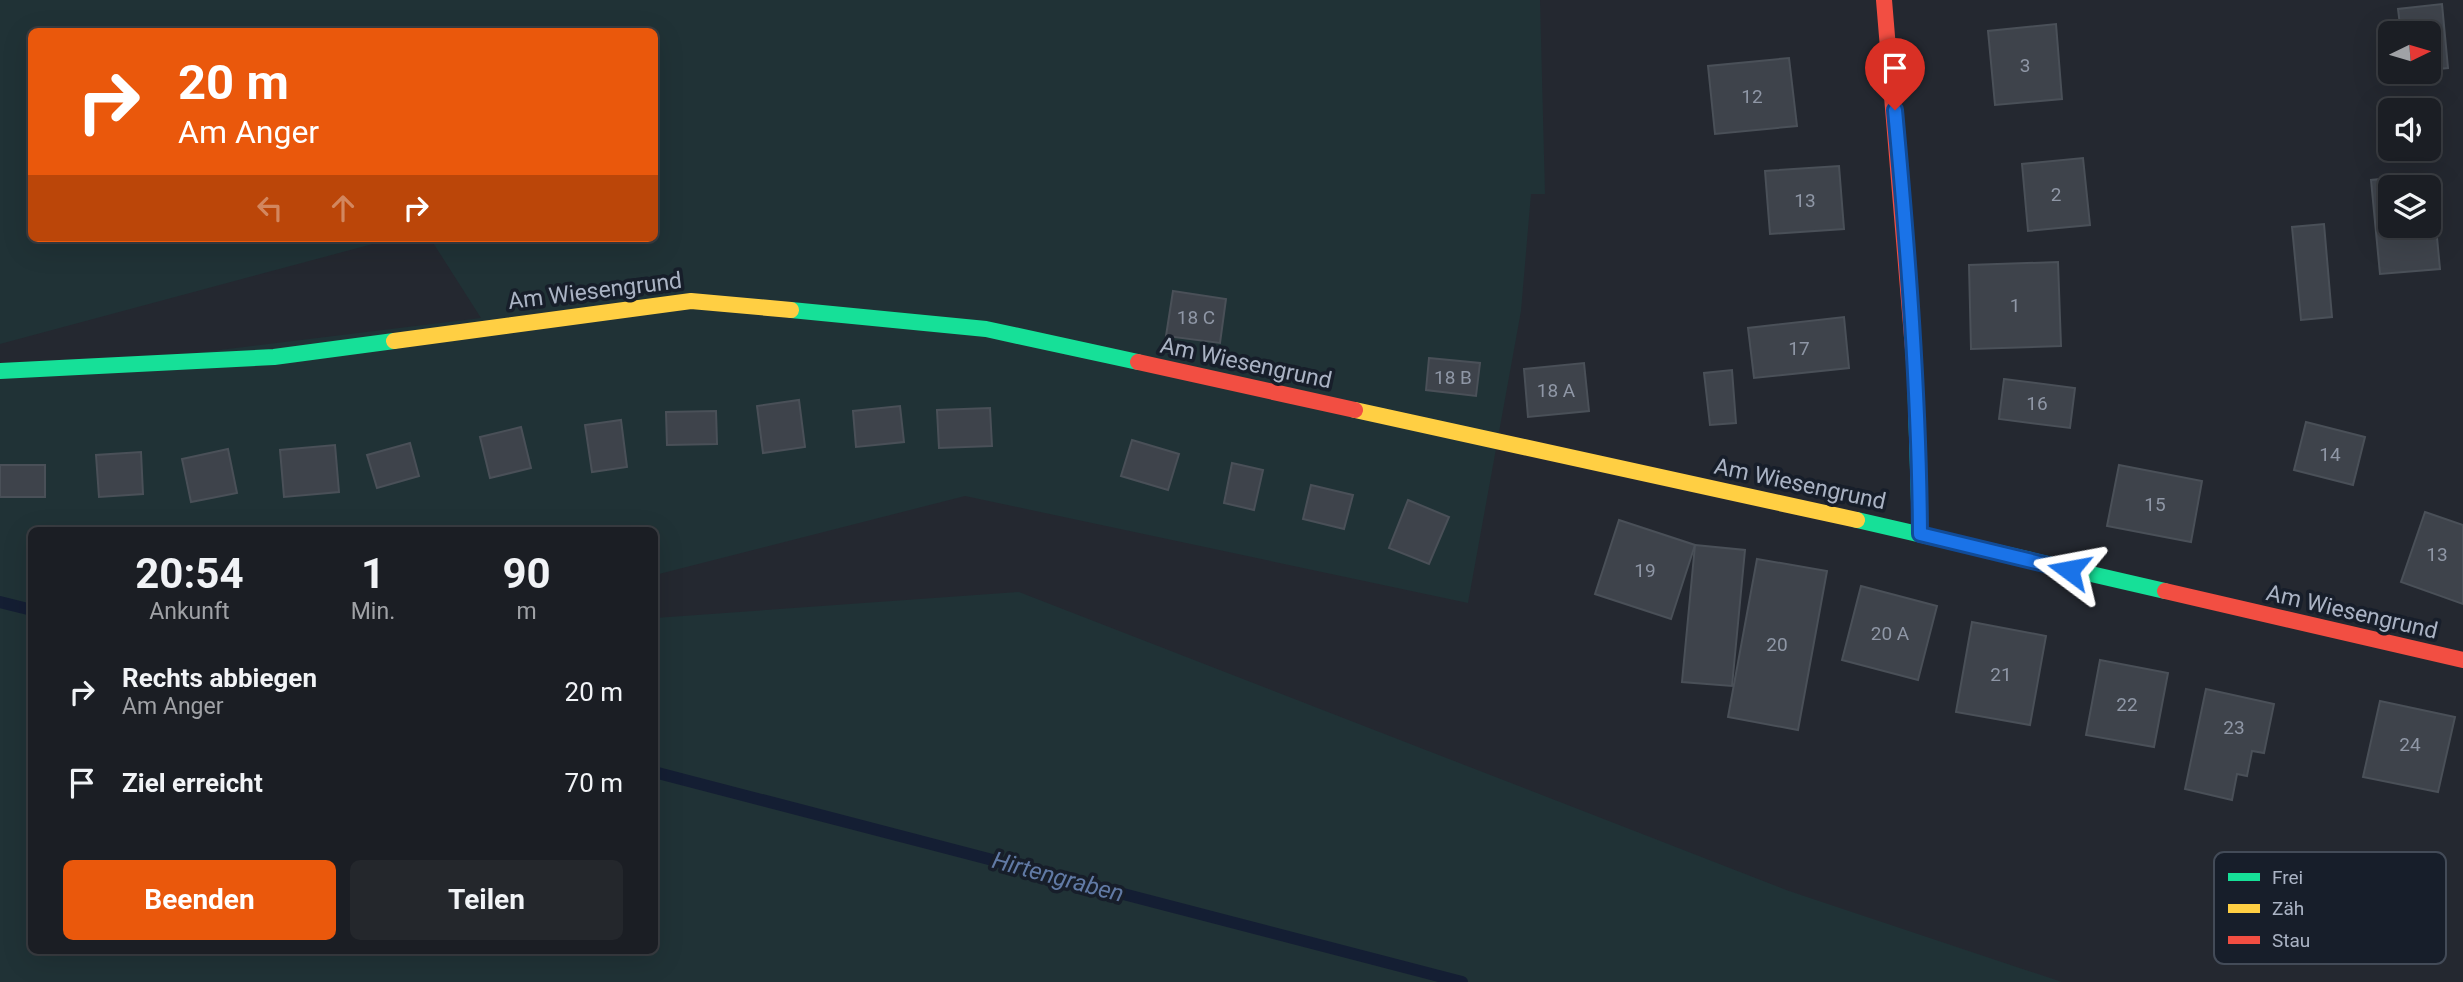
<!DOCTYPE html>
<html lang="de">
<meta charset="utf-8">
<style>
:root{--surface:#1b1e24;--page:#24272c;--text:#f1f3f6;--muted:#a0a2a6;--line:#393c41;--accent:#ea580c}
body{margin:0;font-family:Roboto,sans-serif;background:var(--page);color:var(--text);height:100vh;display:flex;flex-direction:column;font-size:26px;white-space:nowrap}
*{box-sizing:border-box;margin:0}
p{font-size:23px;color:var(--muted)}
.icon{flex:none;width:38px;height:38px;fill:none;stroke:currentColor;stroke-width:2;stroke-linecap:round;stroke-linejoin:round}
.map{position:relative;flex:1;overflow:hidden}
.panel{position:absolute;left:28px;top:527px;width:630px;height:427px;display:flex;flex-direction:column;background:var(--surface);border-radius:10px;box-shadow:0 7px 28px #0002,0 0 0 2px var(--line)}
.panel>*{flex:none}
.hud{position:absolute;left:28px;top:28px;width:630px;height:214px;border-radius:10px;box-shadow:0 7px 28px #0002,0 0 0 2px var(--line);background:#ea580c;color:#fff;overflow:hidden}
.needle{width:46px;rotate:85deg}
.buttons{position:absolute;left:2378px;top:21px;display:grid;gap:14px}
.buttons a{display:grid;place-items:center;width:63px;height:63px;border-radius:10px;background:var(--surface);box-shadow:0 7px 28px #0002,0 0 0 2px var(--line);font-size:35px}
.pin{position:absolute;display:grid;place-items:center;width:60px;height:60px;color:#fff;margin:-72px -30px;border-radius:50% 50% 50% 0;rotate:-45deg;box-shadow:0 0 7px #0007}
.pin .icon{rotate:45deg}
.me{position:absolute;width:77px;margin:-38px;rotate:283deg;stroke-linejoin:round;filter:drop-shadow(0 0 5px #0008)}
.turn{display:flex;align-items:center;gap:24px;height:147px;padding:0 35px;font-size:32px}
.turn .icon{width:91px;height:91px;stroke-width:2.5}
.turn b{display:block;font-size:49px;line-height:60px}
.lanes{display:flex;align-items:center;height:66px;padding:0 35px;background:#0003;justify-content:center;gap:35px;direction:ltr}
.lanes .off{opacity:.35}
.eta{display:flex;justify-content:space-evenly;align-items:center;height:119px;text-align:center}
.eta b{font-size:42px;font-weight:700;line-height:49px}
.primary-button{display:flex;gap:14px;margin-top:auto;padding:14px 35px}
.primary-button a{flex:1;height:80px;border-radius:10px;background:var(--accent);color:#fff;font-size:28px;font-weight:700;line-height:80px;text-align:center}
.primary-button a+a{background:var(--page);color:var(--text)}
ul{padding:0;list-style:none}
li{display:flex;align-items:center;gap:21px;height:91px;padding:0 35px}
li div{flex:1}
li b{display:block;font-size:26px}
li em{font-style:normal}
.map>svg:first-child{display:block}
.green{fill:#203236}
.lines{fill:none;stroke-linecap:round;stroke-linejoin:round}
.stream{stroke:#141e33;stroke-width:12}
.building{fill:#3e434b;stroke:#4a5058;stroke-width:2;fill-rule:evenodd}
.fast{stroke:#16e098;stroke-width:16}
.slow{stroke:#ffcf43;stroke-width:16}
.jam{stroke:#f24e42;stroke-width:16}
.route-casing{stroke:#114b97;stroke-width:18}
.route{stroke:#1a73e8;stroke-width:12}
.labels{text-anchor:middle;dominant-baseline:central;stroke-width:7;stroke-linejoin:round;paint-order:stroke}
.number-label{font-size:19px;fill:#8f97a6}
.street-label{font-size:23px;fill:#aab3c4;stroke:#171e2a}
.water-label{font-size:24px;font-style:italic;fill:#617aa5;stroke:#171e2a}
.key{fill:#171e2a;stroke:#434b58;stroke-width:2}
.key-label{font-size:19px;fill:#aab3c4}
</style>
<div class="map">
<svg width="2463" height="982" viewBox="0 0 2463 982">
<rect width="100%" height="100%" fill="#242830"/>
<!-- green -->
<path class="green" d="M0,0H1540L1545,194H1531L1521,311L1468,603L965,496L655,575L654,530H32V950H654L655,618L1019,592L1789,891L2062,982H0V377L481,318L430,238H654V32H32V238H395L0,344Z"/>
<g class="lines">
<!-- stream -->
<g class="stream">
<path d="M0,602L32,610"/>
<path d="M654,772L1462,982"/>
</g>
</g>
<!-- building -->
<g class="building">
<path d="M2442,4L2448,68L2429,70V33H2401L2398,9Z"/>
<path d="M2056,24L2062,99L1995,105L1988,31Z"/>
<path d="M1789,58L1797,126L1715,134L1708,66Z"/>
<path d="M2083,158L2090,225L2028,231L2022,164Z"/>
<path d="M1839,166L1844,229L1770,234L1765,171Z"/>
<path d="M2431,174L2440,269L2380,274L2371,180ZM2390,187H2429V226H2390Z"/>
<path d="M2324,224L2332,317L2301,320L2292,227Z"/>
<path d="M2058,262L2061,346L1971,349L1969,265Z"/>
<path d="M1173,291L1226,299L1220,343L1166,336Z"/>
<path d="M1844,317L1849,368L1754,378L1748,328Z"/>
<path d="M1429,358L1480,363L1476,396L1426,390Z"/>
<path d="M1584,363L1589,411L1528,417L1524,369Z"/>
<path d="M1732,370L1736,423L1710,425L1704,373Z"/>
<path d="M2004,379L2075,388L2070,428L1999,419Z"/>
<path d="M799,400L805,447L763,453L757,406Z"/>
<path d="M900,406L904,442L856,447L853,411Z"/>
<path d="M990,408L992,446L939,448L937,410Z"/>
<path d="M716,411L717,444L667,445L666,412Z"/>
<path d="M621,420L627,467L592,472L585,425Z"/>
<path d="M2306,422L2365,437L2353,485L2294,470Z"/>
<path d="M521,427L531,468L490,478L480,437Z"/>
<path d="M1132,440L1179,454L1168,490L1121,476Z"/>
<path d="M410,443L419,476L377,488L367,455Z"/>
<path d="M335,445L339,492L284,497L280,450Z"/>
<path d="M228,449L237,493L191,502L182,459Z"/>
<path d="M141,452L143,494L99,497L96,455Z"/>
<path d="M1232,463L1263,470L1254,510L1224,503Z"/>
<rect x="0" y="465" width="45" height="32"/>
<path d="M2119,465L2202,481L2191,542L2107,526Z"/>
<path d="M1311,485L1353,495L1344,529L1303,519Z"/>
<path d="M1408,500L1449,517L1429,564L1389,548Z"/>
<path d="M2425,512L2463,525V604L2401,582Z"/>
<path d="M1619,520L1695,545L1671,619L1595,594Z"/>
<path d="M1695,545L1745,550L1732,686L1682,682Z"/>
<path d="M1757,559L1827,571L1798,730L1728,717Z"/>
<path d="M1861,586L1937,606L1918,680L1842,660Z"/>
<path d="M1972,622L2046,636L2030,725L1956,712Z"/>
<path d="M2100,660L2168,673L2154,747L2086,735Z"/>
<path d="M2206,689L2274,704L2264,753L2252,751L2247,776L2237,774L2232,800L2185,789Z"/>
<path d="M2380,701L2455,717L2438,792L2363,777Z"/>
</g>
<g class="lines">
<!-- fast -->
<g class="fast">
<path d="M791,310L986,329L1138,362"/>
<path d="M0,371L274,357L394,341"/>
<path d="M1915,373L1920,534"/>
<path d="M1857,520L2165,591"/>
</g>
<!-- slow -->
<g class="slow">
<path d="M394,341L691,301L791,310"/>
<path d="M1355,410L1857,520"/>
</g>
<!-- jam -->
<g class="jam">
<path d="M1884,0L1915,373"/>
<path d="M1138,362L1355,410"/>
<path d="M2165,591L2463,660"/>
</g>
</g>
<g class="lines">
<!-- route casing -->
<g class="route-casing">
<path id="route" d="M1895,110C1908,251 1919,392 1920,534L2069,570"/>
</g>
<!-- route -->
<use href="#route" class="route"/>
</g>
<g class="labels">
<!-- number labels -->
<g class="number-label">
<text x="2025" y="65">3</text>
<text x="1752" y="96">12</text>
<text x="2056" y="194">2</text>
<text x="1805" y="200">13</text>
<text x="2015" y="305">1</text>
<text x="1196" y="317">18 C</text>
<text x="1799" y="348">17</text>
<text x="1453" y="377">18 B</text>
<text x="1556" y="390">18 A</text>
<text x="2037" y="403">16</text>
<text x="2330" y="454">14</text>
<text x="2155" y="504">15</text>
<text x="2437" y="554">13</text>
<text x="1645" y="570">19</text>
<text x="1890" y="633">20 A</text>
<text x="1777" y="644">20</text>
<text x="2001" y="674">21</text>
<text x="2127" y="704">22</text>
<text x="2234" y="727">23</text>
<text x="2410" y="744">24</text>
</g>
<!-- street labels -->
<g class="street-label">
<text transform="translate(595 291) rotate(-7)">Am Wiesengrund</text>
<text transform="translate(1246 363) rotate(12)">Am Wiesengrund</text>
<text transform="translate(1800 484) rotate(12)">Am Wiesengrund</text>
<text transform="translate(2352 612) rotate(13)">Am Wiesengrund</text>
</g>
<!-- water labels -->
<g class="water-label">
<text transform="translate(1058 877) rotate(15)">Hirtengraben</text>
</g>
</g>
<!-- legend -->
<rect x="2214" y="852" width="232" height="112" rx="10" class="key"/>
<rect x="2228" y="873" width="32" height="8" fill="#16e098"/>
<rect x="2228" y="904" width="32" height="9" fill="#ffcf43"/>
<rect x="2228" y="936" width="32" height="8" fill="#f24e42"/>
<g class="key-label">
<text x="2272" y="884">Frei</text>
<text x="2272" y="915">Zäh</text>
<text x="2272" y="947">Stau</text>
</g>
</svg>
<div class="buttons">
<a><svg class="needle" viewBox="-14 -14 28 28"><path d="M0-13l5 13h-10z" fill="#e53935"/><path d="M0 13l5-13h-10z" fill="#a0a2a6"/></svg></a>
<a><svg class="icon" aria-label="sound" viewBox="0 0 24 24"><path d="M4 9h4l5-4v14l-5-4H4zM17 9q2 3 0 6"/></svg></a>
<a><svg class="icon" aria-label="layers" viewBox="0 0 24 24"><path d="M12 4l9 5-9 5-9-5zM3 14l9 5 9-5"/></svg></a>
</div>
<div class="pin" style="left:1895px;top:110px;background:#d93025"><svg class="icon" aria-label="arrive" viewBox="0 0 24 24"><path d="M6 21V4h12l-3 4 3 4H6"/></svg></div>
<svg class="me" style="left:2069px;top:570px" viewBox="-20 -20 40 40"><path d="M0-17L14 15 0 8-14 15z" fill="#1a73e8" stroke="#fff" stroke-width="4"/></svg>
<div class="hud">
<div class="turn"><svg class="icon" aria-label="right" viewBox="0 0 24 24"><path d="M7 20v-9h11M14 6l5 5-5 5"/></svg><div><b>20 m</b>Am Anger</div></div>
<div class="lanes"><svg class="icon off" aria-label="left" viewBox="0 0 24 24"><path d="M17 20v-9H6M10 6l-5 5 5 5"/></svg><svg class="icon off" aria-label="ahead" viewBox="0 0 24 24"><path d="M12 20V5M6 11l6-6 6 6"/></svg><svg class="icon" aria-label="right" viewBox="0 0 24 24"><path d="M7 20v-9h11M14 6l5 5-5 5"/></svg></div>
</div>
<section class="panel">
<div class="eta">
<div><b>20:54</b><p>Ankunft</p></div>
<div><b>1</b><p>Min.</p></div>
<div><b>90</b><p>m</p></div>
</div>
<ul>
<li><svg class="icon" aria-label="right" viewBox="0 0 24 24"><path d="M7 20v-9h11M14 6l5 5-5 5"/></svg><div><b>Rechts abbiegen</b><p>Am Anger</p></div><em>20 m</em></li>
<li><svg class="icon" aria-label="arrive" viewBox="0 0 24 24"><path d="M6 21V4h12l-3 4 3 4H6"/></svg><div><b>Ziel erreicht</b></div><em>70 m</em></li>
</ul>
<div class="primary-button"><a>Beenden</a><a>Teilen</a></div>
</section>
</div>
